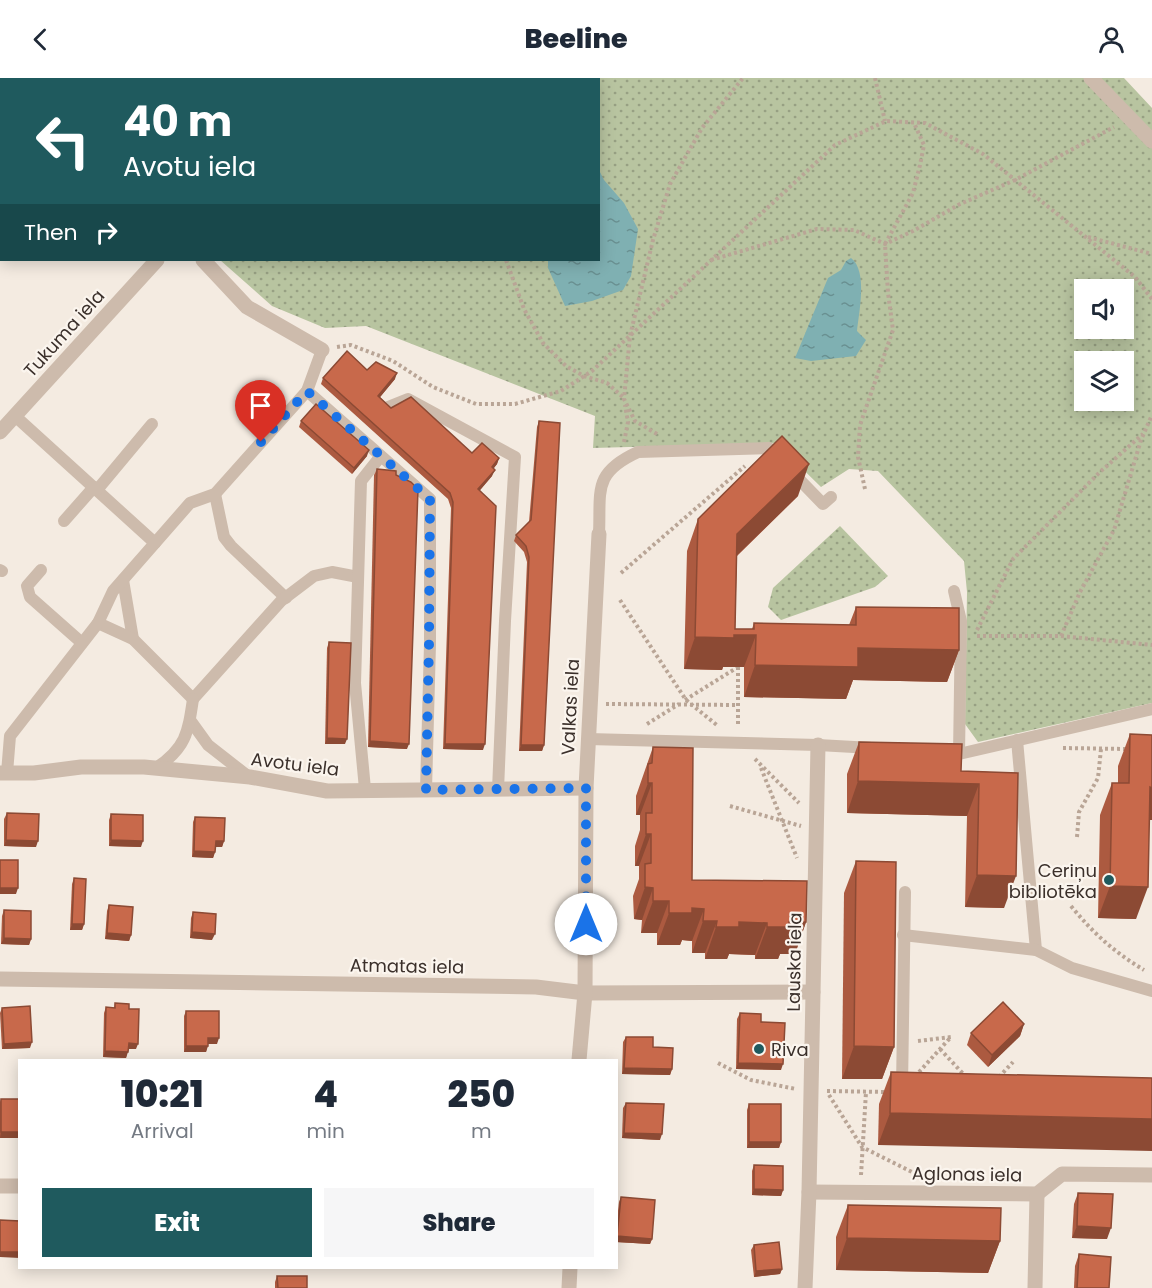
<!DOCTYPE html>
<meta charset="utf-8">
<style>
:root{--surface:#fff;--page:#f6f6f7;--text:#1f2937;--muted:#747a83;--accent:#1f5a5e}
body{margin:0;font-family:Poppins,sans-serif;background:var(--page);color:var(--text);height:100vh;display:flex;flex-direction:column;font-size:22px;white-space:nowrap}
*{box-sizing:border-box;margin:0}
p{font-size:20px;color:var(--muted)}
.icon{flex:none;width:33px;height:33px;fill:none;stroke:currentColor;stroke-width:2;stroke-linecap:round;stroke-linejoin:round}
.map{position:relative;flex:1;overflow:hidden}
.panel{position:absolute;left:18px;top:981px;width:600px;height:210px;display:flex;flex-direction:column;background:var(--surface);border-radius:0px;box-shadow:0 3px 15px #0003}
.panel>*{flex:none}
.guide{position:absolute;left:0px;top:0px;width:600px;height:183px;box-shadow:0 3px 15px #0003;background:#1f5a5e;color:#fff;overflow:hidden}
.tools{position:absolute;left:1074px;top:201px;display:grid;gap:12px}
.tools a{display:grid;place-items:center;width:60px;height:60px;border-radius:0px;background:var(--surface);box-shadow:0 3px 15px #0003;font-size:30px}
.pin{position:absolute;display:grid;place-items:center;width:51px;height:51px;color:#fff;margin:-62px -26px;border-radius:50% 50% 50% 0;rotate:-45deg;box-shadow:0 0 6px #0007}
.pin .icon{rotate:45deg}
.me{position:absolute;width:66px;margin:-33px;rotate:0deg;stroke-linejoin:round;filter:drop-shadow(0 0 4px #0008)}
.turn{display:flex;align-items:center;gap:21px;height:126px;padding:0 24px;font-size:27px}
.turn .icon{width:78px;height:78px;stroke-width:2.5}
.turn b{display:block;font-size:42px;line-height:51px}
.then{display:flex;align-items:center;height:57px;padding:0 24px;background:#0003;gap:12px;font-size:22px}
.eta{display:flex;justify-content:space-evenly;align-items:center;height:102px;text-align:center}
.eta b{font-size:36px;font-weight:800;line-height:42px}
.primary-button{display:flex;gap:12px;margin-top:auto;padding:12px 24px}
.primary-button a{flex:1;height:69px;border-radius:0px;background:var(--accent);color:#fff;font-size:24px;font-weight:800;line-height:69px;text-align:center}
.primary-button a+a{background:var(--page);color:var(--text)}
header{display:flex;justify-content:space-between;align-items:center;height:78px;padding:0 24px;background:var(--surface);font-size:27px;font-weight:800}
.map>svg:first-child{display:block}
.park{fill:url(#park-dots);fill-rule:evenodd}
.water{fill:url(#water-ripples)}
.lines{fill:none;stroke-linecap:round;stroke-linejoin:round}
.stream{stroke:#7fb0b2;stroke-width:6}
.path{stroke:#b9a596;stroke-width:4;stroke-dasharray:3 3;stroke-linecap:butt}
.lane{stroke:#cdbbac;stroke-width:12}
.street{stroke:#cdbbac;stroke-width:15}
.wall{fill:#ac5a40}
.shaded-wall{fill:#8c4a34}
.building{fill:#c8694b;stroke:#8c4a34;stroke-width:1.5}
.route{stroke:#1a73e8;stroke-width:10;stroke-dasharray:0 18}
.poi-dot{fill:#1f5a5e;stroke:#fbf5ee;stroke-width:2}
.labels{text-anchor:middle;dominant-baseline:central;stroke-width:4.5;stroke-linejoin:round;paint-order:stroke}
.street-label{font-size:18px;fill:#3b302b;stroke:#fbf5ee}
.poi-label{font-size:18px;fill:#3b302b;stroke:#fbf5ee;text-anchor:end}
</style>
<header><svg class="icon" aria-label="back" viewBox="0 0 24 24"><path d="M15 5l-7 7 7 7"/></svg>Beeline<svg class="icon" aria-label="person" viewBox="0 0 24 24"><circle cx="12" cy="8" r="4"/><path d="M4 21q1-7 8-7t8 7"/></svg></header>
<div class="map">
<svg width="1152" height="1210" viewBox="0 0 1152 1210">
<defs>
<pattern id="park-dots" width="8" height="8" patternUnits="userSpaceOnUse" patternTransform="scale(1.5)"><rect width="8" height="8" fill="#b8c4a0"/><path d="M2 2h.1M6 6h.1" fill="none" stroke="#97a083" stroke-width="1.8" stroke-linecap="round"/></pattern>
<pattern id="water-ripples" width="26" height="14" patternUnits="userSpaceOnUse" patternTransform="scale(1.5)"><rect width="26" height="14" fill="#7fb0b2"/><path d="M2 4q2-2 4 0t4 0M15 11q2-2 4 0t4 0" fill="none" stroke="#699091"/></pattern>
</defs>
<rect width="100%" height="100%" fill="#f4ebe1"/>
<!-- park -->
<g class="park">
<path d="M39,0H1124L1152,30V625L978,664L965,646L967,514L964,483L878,393L849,391L821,409L776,365L593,370L595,338L366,248L325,250L272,228L220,182H598V2ZM1084,212H1124V250H1084ZM1084,284H1124V322H1084Z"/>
<path d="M840,448L888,498L875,509L781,542L768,529L773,510Z"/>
</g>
<!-- water -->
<g class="water">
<path d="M599,92L604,102L624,125L638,151L631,198L623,212L592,223L565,228L548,190V182H598Z"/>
<path d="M851,180C868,193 859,234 857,253L866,262L856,278L811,283L795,280L828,200L841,192L846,183Z"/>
</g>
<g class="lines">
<!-- stream -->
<path class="stream" d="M570,2V0"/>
<!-- path -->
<g class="path">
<path d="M394,0L396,2"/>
<path d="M875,0L885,43"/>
<path d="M300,2L301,0"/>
<path d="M485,2L487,0"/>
<path d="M1088,159L1152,176"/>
<path d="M506,182L524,231L543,265L566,288L584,298L607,305L624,320"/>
<path d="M711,182L817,151L854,152L885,166L913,153L958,127L1015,102L1114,49"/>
<path d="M337,269L351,267L393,283L433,309L476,326H515L561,313L592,293L835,67L886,43L925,45L983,76L1135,199L1152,221"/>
<path d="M657,356L635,343L624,321L630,258L653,162L670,106L702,50L743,0"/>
<path d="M624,364L628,344L625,327"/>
<path d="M865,411L858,379L860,347L893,252L888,215L885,166L913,115L920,87L924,67L914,45"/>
<path d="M621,495L745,388"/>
<path d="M620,522L686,622L718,648"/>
<path d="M977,552L1013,481L1100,394L1143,356"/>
<path d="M977,558H1061L1152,567"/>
<path d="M1061,558L1080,514L1114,452L1141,362L1152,337"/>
<path d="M738,589V649"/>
<path d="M685,622L738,589"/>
<path d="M606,626L738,627"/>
<path d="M647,646L679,626"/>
<path d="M1063,670L1128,671"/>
<path d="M755,681L799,725"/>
<path d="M761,690L797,780"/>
<path d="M730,728L801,748"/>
<path d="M1077,759L1079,734L1098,700L1101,671"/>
<path d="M1071,828C1093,855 1114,874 1144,892"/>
<path d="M918,963L951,959"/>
<path d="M940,971L967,1000"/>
<path d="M718,985L751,1002L796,1011"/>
<path d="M919,994L951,959"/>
<path d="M999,999L1013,984"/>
<path d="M827,1013L886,1014"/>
<path d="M829,1017L862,1069L918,1097"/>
<path d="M861,1097L866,1014"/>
</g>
<!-- lane -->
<g class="lane">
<path d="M307,313L430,421V566L426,712"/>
<path d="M388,329L408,321L515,379L505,543L498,712"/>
<path d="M15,338L155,465"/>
<path d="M792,394L823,426L831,419"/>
<path d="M97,412L152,346"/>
<path d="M215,416L224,459L231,468L286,520"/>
<path d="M64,443L94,409"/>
<path d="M599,456C601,413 592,395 638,374L769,370L780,382"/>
<path d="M0,492L2,493"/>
<path d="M41,492L27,508L30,519L82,565"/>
<path d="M123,502L133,561"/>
<path d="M954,513L961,543L959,676"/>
<path d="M98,545L133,561L193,621L281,523L314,498L332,494L358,499"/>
<path d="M190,642L208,667L249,699"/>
<path d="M588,661L818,667L872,670"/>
<path d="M1017,662L1036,872"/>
<path d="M946,675L959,676L1152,631"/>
<path d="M156,690C186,670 188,655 193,621"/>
<path d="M7,695L10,658L98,545L113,513L190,425L215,416L307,313L322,272"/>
<path d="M365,711L355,605L361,403L380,379"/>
<path d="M903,857L1036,872L1072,890L1152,913"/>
<path d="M902,1009L905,814"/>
</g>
<!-- street -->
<g class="street">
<path d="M21,0L22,2"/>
<path d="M1091,0L1152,63"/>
<path d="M203,182L247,229L322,272"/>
<path d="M0,354L157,182"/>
<path d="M0,695H34L81,689H144L250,699L327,713L586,710"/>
<path d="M0,901L536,909L585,915L813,914"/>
<path d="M579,982L585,915L586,710L599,456"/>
<path d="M0,1108H20"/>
<path d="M809,1114L1037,1116L1062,1096L1152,1097"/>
<path d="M569,1210L570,1190"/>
<path d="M805,1210L809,1114L818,667"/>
<path d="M1035,1210L1037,1116"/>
</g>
</g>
<!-- wall -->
<g class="wall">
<path d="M367,292L395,301L380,319L391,330L472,375L499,380L497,386L493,391L492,398L479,413L483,672L443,671L451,430L448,421L321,306L323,300Z"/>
<path d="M301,343L367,378L352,396L299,349Z"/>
<path d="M539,343L544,667L542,673H519L527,484L524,474L514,463L516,457L529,444L537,349Z"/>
<path d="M377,391L407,671L368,669L374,397Z"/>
<path d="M798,418L737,478L735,551H752L754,545L849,547L856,529L959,572L947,604L853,602L846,621L744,619V589H723L722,592L684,591L687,473L698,441Z"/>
<path d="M329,564L345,666H325L327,570Z"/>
<path d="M1130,656L1149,742L1136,841L1098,840L1100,737L1112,705H1118V688Z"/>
<path d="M859,664L961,693L1018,695L1004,830L965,829L967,738L847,735V696Z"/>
<path d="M653,669L692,802L806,844L795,876H780L778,881H755V877L729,876L727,881H705V875H692V863L682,862L680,867H657V855H641L642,842L634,841L633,818L639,801V788H635V768L640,752V737H636V718Z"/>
<path d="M7,735L36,769L4,768V741Z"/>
<path d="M111,736L141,769L109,768V742Z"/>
<path d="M195,739L224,763L222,769H215V774L213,780L192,779L193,744Z"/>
<path d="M856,783L894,969L882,1001H842L844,815Z"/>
<path d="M74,800L84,846L82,852H70L72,806Z"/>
<path d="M109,827L131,857L129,863L105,861L107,833Z"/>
<path d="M4,832L31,861L29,867L1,866L2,838Z"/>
<path d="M193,834L212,862L190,860L191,840Z"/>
<path d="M115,925L136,971H128L126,980L103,979L104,935L106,929L114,930Z"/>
<path d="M2,930L30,970L2,971L0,935Z"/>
<path d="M186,933L217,966H208L206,974H184V938Z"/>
<path d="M740,935L761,944L781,992L736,991L737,941Z"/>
<path d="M1024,946L1020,958L988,989L967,967L971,955Z"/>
<path d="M626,959L672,991L670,997L622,996L623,964Z"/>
<path d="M891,994L1152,1000L878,1067L879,1026Z"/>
<path d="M1,1021H20V1060H0V1024Z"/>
<path d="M626,1025L660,1062L622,1060L623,1030Z"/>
<path d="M749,1026L781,1064L779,1070H747V1032Z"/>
<path d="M754,1087L783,1112L781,1118L752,1117V1093Z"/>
<path d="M1078,1115L1107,1161L1072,1160L1074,1126Z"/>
<path d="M621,1119L652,1161L650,1166L616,1164V1150L619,1124Z"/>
<path d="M848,1127L1000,1163L988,1195L836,1192V1159Z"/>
<path d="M754,1167L782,1191L780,1196L754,1199L751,1172Z"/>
<path d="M1079,1176L1109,1210H1074L1075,1188Z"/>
<path d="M277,1198L307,1210H275V1204Z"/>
</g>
<!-- shaded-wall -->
<g class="shaded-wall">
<path d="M397,295L395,301L376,324L378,318Z"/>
<path d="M369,372L367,378L352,396L354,390Z"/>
<path d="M499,380L497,386L490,395L492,389Z"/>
<path d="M809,386L798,418L725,489L737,456Z"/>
<path d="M495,392L492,398L476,417L478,411Z"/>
<path d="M734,557H756L744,589H723L722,592L684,591L695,559Z"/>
<path d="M858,570L959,572L947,604L853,602L846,621L744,619L755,587Z"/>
<path d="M327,660L347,661L345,666H325Z"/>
<path d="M370,663L409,666L407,671L368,669Z"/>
<path d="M445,666H485L483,672L443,671Z"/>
<path d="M521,667H544L542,673H519Z"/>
<path d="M858,703L979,706L967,738L847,735Z"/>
<path d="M648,705H652L640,737H636Z"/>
<path d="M1150,709L1152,710V742H1138Z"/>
<path d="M646,756H651L639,788H635Z"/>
<path d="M6,762L38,763L36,769L4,768Z"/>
<path d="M111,762L143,763L141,769L109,768Z"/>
<path d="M216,763H224L222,769H214Z"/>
<path d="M194,773L215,774L213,780L192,779Z"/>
<path d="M977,797L1016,798L1004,830L965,829Z"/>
<path d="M1110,808L1148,809L1136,841L1098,840Z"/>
<path d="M645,809L653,810L642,842L634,841Z"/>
<path d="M0,810H18L16,816H0Z"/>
<path d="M653,823H669L657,855H641Z"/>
<path d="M692,830L704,831L692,863L682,862L680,867H657L669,835Z"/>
<path d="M703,843H717L705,875H692Z"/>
<path d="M739,844L767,845L755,877L729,876L727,881H705L716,849Z"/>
<path d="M789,844H806L795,876H780L778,881H755L767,849Z"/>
<path d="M72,846H84L82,852H70Z"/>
<path d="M192,854L215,856L212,862L190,860Z"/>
<path d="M107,855L131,857L129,863L105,861Z"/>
<path d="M4,860L31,861L29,867L1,866Z"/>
<path d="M1024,946L1020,958L988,989L992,977Z"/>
<path d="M208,960H219L217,966H206Z"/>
<path d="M32,964L30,970L2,971L4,966Z"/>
<path d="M129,965L138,966L136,971H126Z"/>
<path d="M186,968H208L206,974H184Z"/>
<path d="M854,968L894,969L882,1001H842Z"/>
<path d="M105,973L128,974L126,980L103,979Z"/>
<path d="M738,985L783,986L781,992L736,991Z"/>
<path d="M624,990L672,991L670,997L622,996Z"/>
<path d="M890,1035L1152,1041V1073L878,1067Z"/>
<path d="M1,1054H20V1060H0Z"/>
<path d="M624,1055L662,1056L660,1062L622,1060Z"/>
<path d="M749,1064H781L779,1070H747Z"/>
<path d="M754,1111L783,1112L781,1118L752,1117Z"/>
<path d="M1077,1148L1111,1150L1107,1161L1072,1160Z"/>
<path d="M617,1158L652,1161L650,1166L616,1164Z"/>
<path d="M847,1160L1000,1163L988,1195L836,1192Z"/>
<path d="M0,1174H20V1180L0,1179Z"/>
<path d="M419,1190H441L440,1191Z"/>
<path d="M782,1191L780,1196L754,1199L756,1193Z"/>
</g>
<!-- building -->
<g class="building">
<path d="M347,273L367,292L376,284L397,295L378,318L391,330L411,319L472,375L482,365L499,380L492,389L495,392L478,411L496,428L485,666H445L453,424L450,415L323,300Z"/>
<path d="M316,326L369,372L354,390L301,343Z"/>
<path d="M539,343L560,345L544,667H521L529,479L526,468L516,457L531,442Z"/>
<path d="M782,358L809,386L737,456L735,551H754V545L856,547V529L959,530V572L858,570V589L755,587L756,557H734V560L695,559L698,441Z"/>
<path d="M377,391L396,393V397L411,404L418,411L409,666L370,663Z"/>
<path d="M329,564L351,565L347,661L327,660Z"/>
<path d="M1130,656L1152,657V710L1150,709L1148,809L1110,808L1112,705H1129Z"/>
<path d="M859,664L962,666L961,693L1018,695L1016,798L977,797L979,706L858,703Z"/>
<path d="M653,669L693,670L692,802L807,803L806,844H789V849H767V845L739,844V849H716L717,843H703L704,831L692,830V835H669V823H653V810L645,809V786L651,785V756H646V735H652V705H648V686L652,685Z"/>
<path d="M7,735L39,736L38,763L6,762Z"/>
<path d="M111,736L143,737V763L111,762Z"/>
<path d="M195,739L225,740L224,763H216L215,774L194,773Z"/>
<rect x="0" y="782" width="18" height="28"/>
<path d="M856,783L896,784L894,969L854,968Z"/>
<path d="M74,800L86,801L84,846H72Z"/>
<path d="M109,827L133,829L131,857L107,855Z"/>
<path d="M4,832L31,833V861L4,860Z"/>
<path d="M193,834L216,836L215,856L192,854Z"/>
<path d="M1003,924L1024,946L992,977L971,955Z"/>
<path d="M115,925L129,926V931H139L138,966L129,965L128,974L105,973L106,929L115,930Z"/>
<path d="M30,928L32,964L4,966L2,930Z"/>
<path d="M186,933H219V960H208V968H186Z"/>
<path d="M740,935L761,936V944L785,945L783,986L738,985Z"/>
<path d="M626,959H653V969L673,970L672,991L624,990Z"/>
<path d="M891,994L1152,1000V1041L890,1035Z"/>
<rect x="1" y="1021" width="19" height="33"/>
<path d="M626,1025L664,1026L662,1056L624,1055Z"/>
<rect x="749" y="1026" width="32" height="38"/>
<path d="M754,1087L783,1088V1112L754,1111Z"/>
<path d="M1078,1115L1113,1116L1111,1150L1077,1148Z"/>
<path d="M621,1119L655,1122L652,1161L617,1158Z"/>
<path d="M848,1127L1001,1130L1000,1163L847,1160Z"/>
<path d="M0,1142L20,1143V1174H0Z"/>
<path d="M779,1164L782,1191L756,1193L754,1167Z"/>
<path d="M1079,1176L1111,1179L1109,1210H1077Z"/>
<path d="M277,1198H307V1210H278Z"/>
</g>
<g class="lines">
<!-- route -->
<path class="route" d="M261,364L307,313L430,421L429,566L426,712L586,710V846"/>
</g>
<!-- markers -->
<g class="poi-dot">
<circle cx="1109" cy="802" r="6"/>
<circle cx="759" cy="971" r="6"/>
</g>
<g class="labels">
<!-- street labels -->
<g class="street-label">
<text transform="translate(64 255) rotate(-48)">Tukuma iela</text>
<text transform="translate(570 629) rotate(-87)">Valkas iela</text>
<text transform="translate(295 686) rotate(7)">Avotu iela</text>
<text transform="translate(794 884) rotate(-89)">Lauska iela</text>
<text transform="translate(407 888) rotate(1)">Atmatas iela</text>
<text transform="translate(967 1096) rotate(1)">Aglonas iela</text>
</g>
<!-- poi labels -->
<g class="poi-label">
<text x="1097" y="792">Ceriņu<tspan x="1097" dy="21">bibliotēka</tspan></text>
<text x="771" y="971" text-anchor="start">Riva</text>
</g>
</g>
</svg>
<div class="tools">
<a><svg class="icon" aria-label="sound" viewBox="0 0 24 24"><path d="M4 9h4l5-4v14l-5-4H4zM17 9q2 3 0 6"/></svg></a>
<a><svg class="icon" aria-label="layers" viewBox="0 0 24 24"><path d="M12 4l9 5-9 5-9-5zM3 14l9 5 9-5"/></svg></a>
</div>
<div class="pin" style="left:261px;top:364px;background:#d93025"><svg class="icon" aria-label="arrive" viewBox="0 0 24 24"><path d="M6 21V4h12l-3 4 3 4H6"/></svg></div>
<svg class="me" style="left:586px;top:846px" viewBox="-20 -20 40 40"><circle r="19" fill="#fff"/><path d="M0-13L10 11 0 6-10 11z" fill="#1a73e8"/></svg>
<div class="guide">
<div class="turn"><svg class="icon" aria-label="left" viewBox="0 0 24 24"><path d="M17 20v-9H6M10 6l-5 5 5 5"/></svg><div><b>40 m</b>Avotu iela</div></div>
<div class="then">Then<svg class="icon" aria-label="right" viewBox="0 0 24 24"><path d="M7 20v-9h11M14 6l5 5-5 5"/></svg></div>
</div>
<section class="panel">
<div class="eta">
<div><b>10:21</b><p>Arrival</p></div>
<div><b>4</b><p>min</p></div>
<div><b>250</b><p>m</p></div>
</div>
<div class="primary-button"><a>Exit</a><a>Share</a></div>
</section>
</div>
